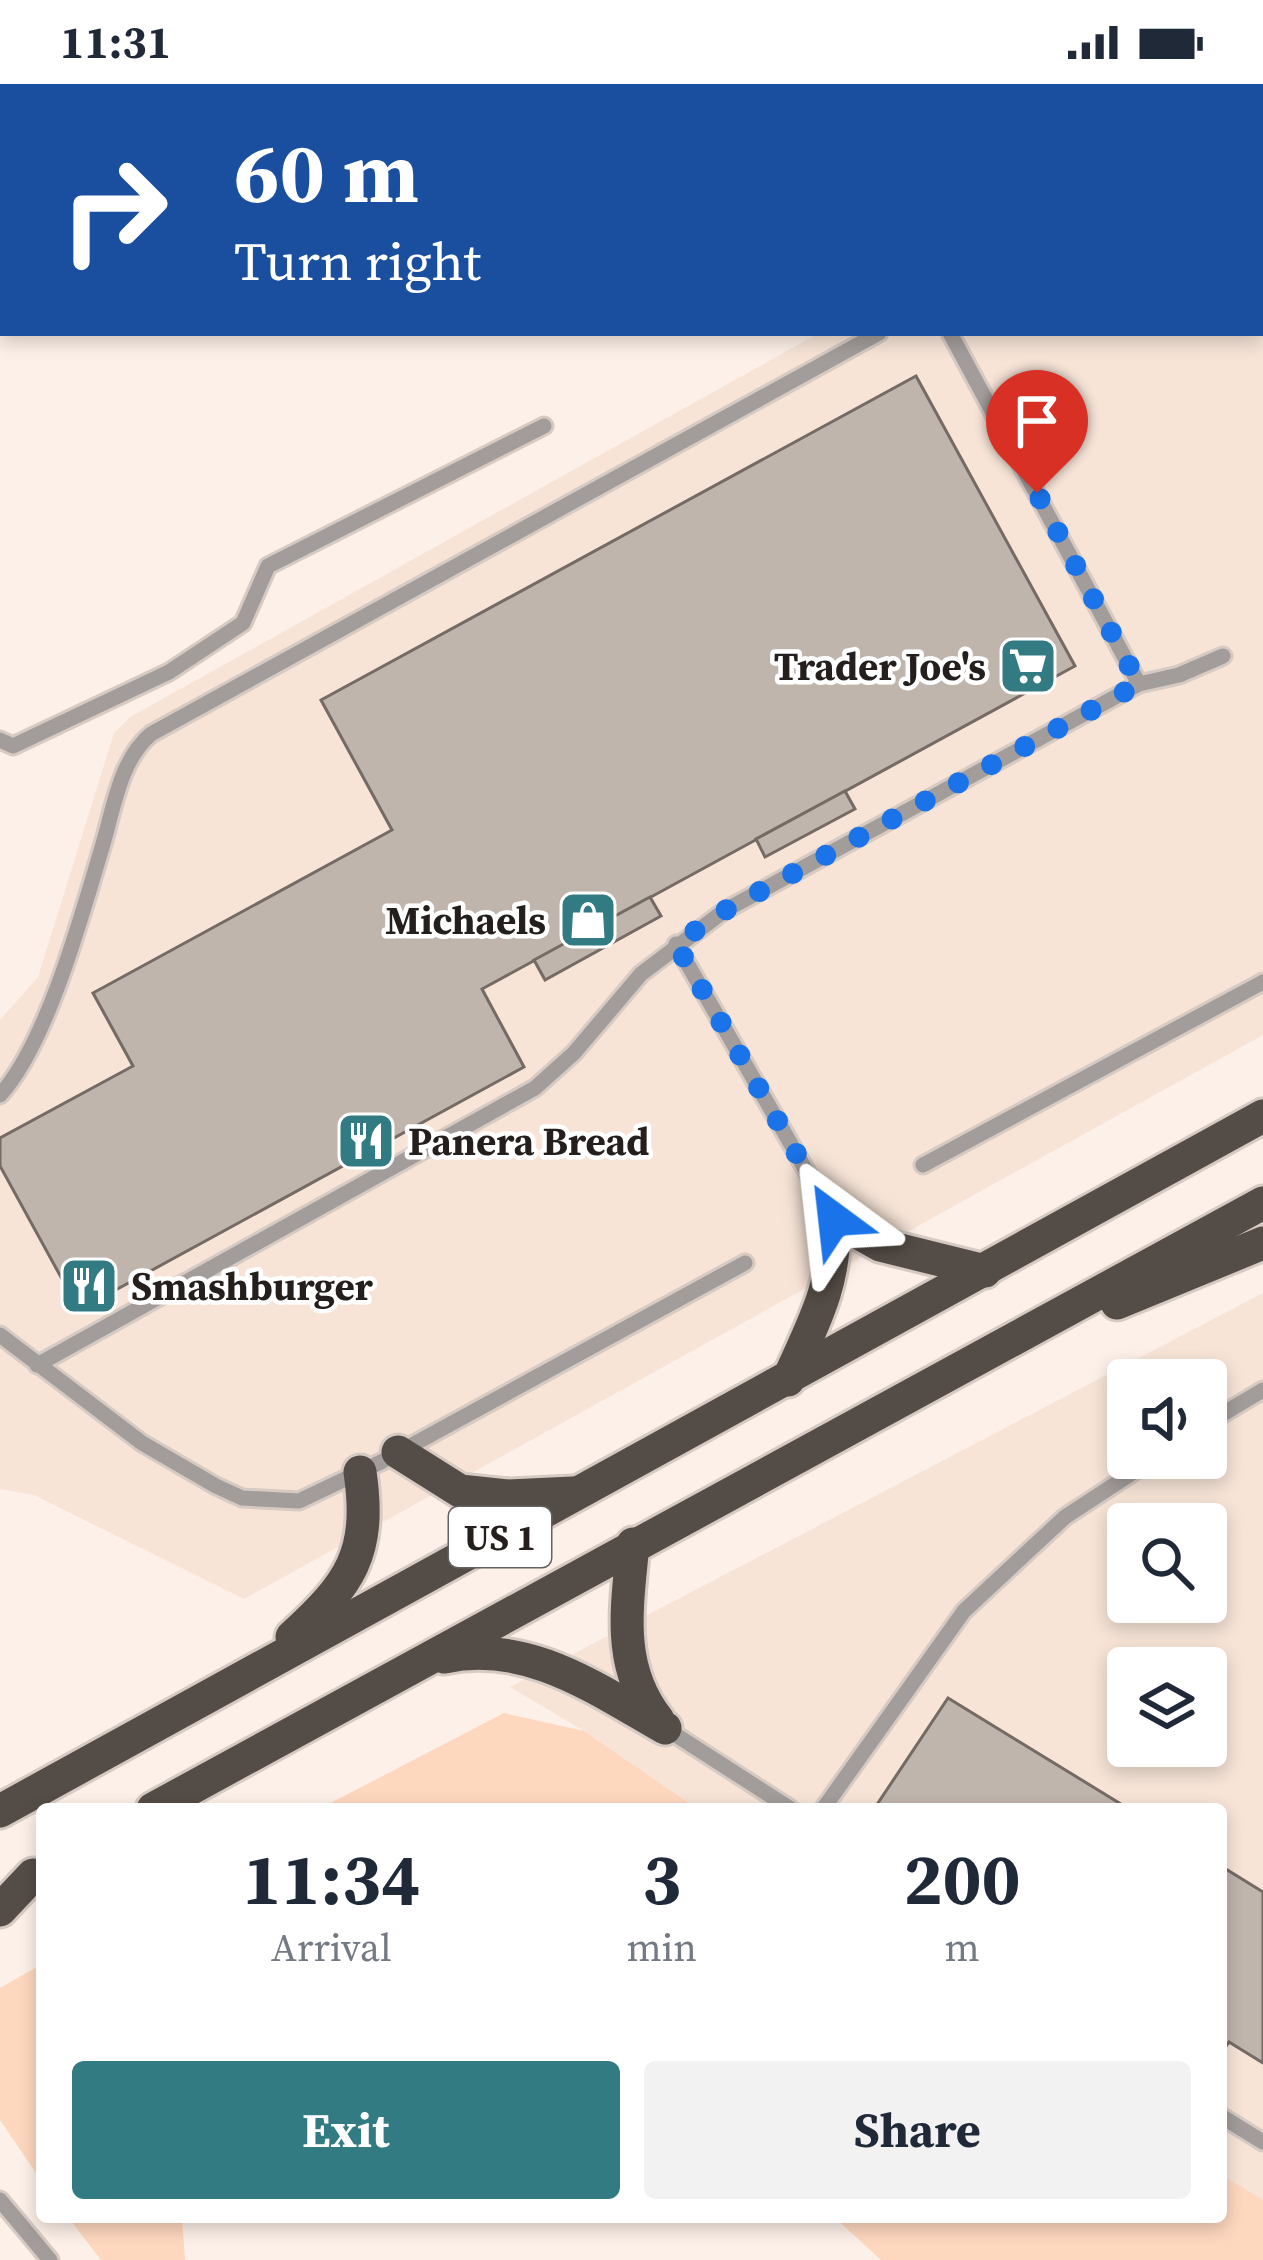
<!DOCTYPE html>
<style>
:root{--surface:#fff;--page:#f2f2f3;--text:#1f2937;--muted:#747a83;--accent:#337b82}
body{margin:0;font-family:"Source Serif 4",serif;background:var(--page);color:var(--text);height:100vh;display:flex;flex-direction:column;font-size:45px;white-space:nowrap}
*{box-sizing:border-box;margin:0}
p{font-size:39px;color:var(--muted)}
.icon{flex:none;width:66px;height:66px;fill:none;stroke:currentColor;stroke-width:2;stroke-linecap:round;stroke-linejoin:round}
.map{position:relative;flex:1;overflow:hidden}
.sheet{position:absolute;left:36px;top:1719px;width:1191px;height:420px;display:flex;flex-direction:column;background:var(--surface);border-radius:12px;box-shadow:0 6px 18px #0003}
.sheet>*{flex:none}
.banner{position:absolute;left:0px;top:0px;width:1263px;height:252px;box-shadow:0 6px 18px #0003;background:#1a4fa0;color:#fff;overflow:hidden}
.controls{position:absolute;left:1107px;top:1275px;display:grid;gap:24px}
.controls a{display:grid;place-items:center;width:120px;height:120px;border-radius:12px;background:var(--surface);box-shadow:0 6px 18px #0003;font-size:60px}
.pin{position:absolute;display:grid;place-items:center;width:102px;height:102px;color:#fff;margin:-123px -51px;border-radius:50% 50% 50% 0;rotate:-45deg;box-shadow:0 0 12px #0007}
.pin .icon{rotate:45deg}
.me{position:absolute;width:132px;margin:-66px;rotate:330deg;stroke-linejoin:round;filter:drop-shadow(0 0 9px #0008)}
.turn{display:flex;align-items:center;gap:42px;height:252px;padding:0 36px;font-size:54px}
.turn .icon{width:156px;height:156px;stroke-width:2.5}
.turn b{display:block;font-size:84px;line-height:102px}
.eta{display:flex;justify-content:space-evenly;align-items:center;height:204px;text-align:center}
.eta b{font-size:72px;font-weight:700;line-height:84px}
.cta{display:flex;gap:24px;margin-top:auto;padding:24px 36px}
.cta a{flex:1;height:138px;border-radius:12px;background:var(--accent);color:#fff;font-size:48px;font-weight:700;line-height:138px;text-align:center}
.cta a+a{background:var(--page);color:var(--text)}
.status{display:flex;justify-content:space-between;align-items:center;height:84px;padding:0 60px;background:var(--surface);direction:ltr}
.status svg{height:33px;fill:currentColor}
.map>svg:first-child{display:block}
.built{fill:#f7e4d7;fill-rule:evenodd}
.green{fill:#fed7bf}
.building{fill:#c0b5ad;stroke:#756a64;stroke-width:3}
.lines{fill:none;stroke-linecap:round;stroke-linejoin:round}
.service-casing{stroke:#d6cac3;stroke-width:21}
.minor-casing{stroke:#d6cac3;stroke-width:36}
.trunk-casing{stroke:#d6cac3;stroke-width:39}
.service{stroke:#a29d9a;stroke-width:15}
.minor{stroke:#a29d9a;stroke-width:30}
.trunk{stroke:#544c46;stroke-width:33}
.route{stroke:#1a73e8;stroke-width:21;stroke-dasharray:0 37.8}
.labels{text-anchor:middle;dominant-baseline:central;stroke-width:9;stroke-linejoin:round;paint-order:stroke}
.shield{fill:#fff;stroke:#666260;stroke-width:3}
.shield-label{font-size:36px;font-weight:bold;fill:#241f1c}
.poi-label{font-size:39px;font-weight:bold;fill:#241f1c;stroke:#fff;text-anchor:end}
</style>
<div class="status"><b>11:31</b><svg viewBox="0 0 49 12"><path d="M0 12V9h3v3zM5 12V6h3v6zM10 12V3h3v9zM15 12V0h3v12zM26 1h20v11H26zM47 4h2v5h-2z"/></svg></div>
<div class="map">
<svg width="1263" height="2176" viewBox="0 0 1263 2176">
<rect width="100%" height="100%" fill="#fdf0e8"/>
<!-- built -->
<g class="built">
<path d="M1263,90V951L244,1515L34,1411L0,1405V936L38,893L114,649L130,633L819,249H1260Z"/>
<path d="M1263,1209V2116L1221,2090V1725H698L584,1647L510,1603ZM1128,1296H1206V1374H1128ZM1128,1440H1206V1518H1128ZM1128,1584H1206V1662H1128Z"/>
</g>
<!-- green -->
<g class="green">
<path d="M504,1629L584,1647L698,1725H319Z"/>
<path d="M42,1880V2098L0,2036V1904Z"/>
<path d="M1221,2090L1263,2116V2176H881L834,2133H1221Z"/>
<path d="M68,2133H182L185,2176H101Z"/>
</g>
<!-- building -->
<g class="building">
<path d="M916,292L1075,582L482,905L524,983L79,1226L0,1082V1054L133,982L93,909L392,746L321,616Z"/>
<path d="M845,707L855,725L765,773L756,755Z"/>
<path d="M650,813L661,832L545,896L534,876Z"/>
<path d="M948,1614L1129,1725H874Z"/>
<path d="M1221,1782L1263,1808V1979L1229,1958L1221,1969Z"/>
</g>
<g class="lines">
<!-- service casing -->
<g class="service-casing">
<g id="service">
<path d="M866,0L867,3"/>
<path d="M1090,0L1091,3"/>
<path d="M1260,117L1263,116"/>
<path d="M950,249L1139,600"/>
<path d="M0,656L13,662L169,588L243,539L268,482L544,342"/>
<path d="M676,860L834,1135"/>
<path d="M0,1011C48,958 82,830 103,760C114,723 120,676 151,650L879,249"/>
<path d="M923,1081L1263,898"/>
<path d="M0,1251L142,1359L216,1402L242,1414L299,1417L381,1378L745,1179"/>
<path d="M37,1281L535,1004L574,969L641,890L724,827L1139,600L1179,591L1223,572"/>
<path d="M1206,1340L1263,1306"/>
<path d="M665,1644L791,1725"/>
<path d="M823,1725L964,1527L1065,1433L1155,1374"/>
<path d="M1221,2032L1263,2058"/>
<path d="M0,2116L50,2176"/>
</g>
</g>
<!-- minor casing -->
<g class="minor-casing">
<g id="minor">
<path d="M75,3L77,0"/>
<path d="M0,154L3,148"/>
</g>
</g>
<!-- trunk casing -->
<g class="trunk-casing">
<g id="trunk">
<path d="M834,1135L880,1161L985,1187"/>
<path d="M1117,1219L1263,1159"/>
<path d="M788,1296C814,1238 836,1200 834,1135"/>
<path d="M398,1368L460,1407L507,1412L573,1409"/>
<path d="M633,1460C627,1524 616,1582 658,1636"/>
<path d="M292,1553C350,1500 372,1470 360,1388"/>
<path d="M444,1573C528,1555 596,1605 665,1644"/>
<path d="M153,1725L1263,1119"/>
<path d="M0,1727L1263,1032"/>
<path d="M0,1826L33,1791"/>
</g>
</g>
<!-- service -->
<use href="#service" class="service"/>
<!-- minor -->
<use href="#minor" class="minor"/>
<!-- trunk -->
<use href="#trunk" class="trunk"/>
</g>
<g class="lines">
<!-- route -->
<path class="route" d="M834,1135L676,860L724,827L1139,600L1037,409"/>
</g>
<!-- icons -->
<defs>
<g id="supermarket-square" transform="scale(3)"><rect x="-9" y="-9" width="18" height="18" rx="4" fill="#337b82" stroke="#fff"/><path d="M-6-5.5h2.5l.6 2H6L4.5 2H-2.5L-4.4-4H-6ZM-1.5 3.2a1.3 1.3 0 1 0 .1 0ZM3 3.2a1.3 1.3 0 1 0 .1 0Z" fill="#fff"/></g>
<g id="shop-square" transform="scale(3)"><rect x="-9" y="-9" width="18" height="18" rx="4" fill="#337b82" stroke="#fff"/><path d="M-5-2.5h2.3a2.7 3.5 0 0 1 5.4 0H5L5.5 6h-11ZM-1.5-2.5h3a1.5 2.3 0 0 0-3 0Z" fill="#fff"/></g>
<g id="restaurant-square" transform="scale(3)"><rect x="-9" y="-9" width="18" height="18" rx="4" fill="#337b82" stroke="#fff"/><path d="M-5-6h1v4h1v-4h1v4h1v-4h1v5L-1.5 .5V6h-2V.5L-5-1ZM5-6V6H3V1.5H1.5Q1.5-4 5-6Z" fill="#fff"/></g>
</defs>
<g fill-rule="evenodd">
<use href="#supermarket-square" x="1028" y="582"/>
<use href="#shop-square" x="588" y="836"/>
<use href="#restaurant-square" x="366" y="1057"/>
<use href="#restaurant-square" x="89" y="1202"/>
</g>
<g class="labels">
<!-- shield labels -->
<rect class="shield" x="449" y="1423" width="102" height="60" rx="9"/>
<g class="shield-label">
<text x="500" y="1453">US 1</text>
</g>
<!-- poi labels -->
<g class="poi-label">
<text x="986" y="582">Trader Joe's</text>
<text x="546" y="836">Michaels</text>
<text x="408" y="1057" text-anchor="start">Panera Bread</text>
<text x="131" y="1202" text-anchor="start">Smashburger</text>
</g>
</g>
</svg>
<div class="controls">
<a><svg class="icon" aria-label="sound" viewBox="0 0 24 24"><path d="M4 9h4l5-4v14l-5-4H4zM17 9q2 3 0 6"/></svg></a>
<a><svg class="icon" aria-label="search" viewBox="0 0 24 24"><circle cx="10" cy="10" r="6"/><path d="M15 15l6 6"/></svg></a>
<a><svg class="icon" aria-label="layers" viewBox="0 0 24 24"><path d="M12 4l9 5-9 5-9-5zM3 14l9 5 9-5"/></svg></a>
</div>
<div class="pin" style="left:1037px;top:409px;background:#d93025"><svg class="icon" aria-label="arrive" viewBox="0 0 24 24"><path d="M6 21V4h12l-3 4 3 4H6"/></svg></div>
<svg class="me" style="left:834px;top:1135px" viewBox="-20 -20 40 40"><path d="M0-17L14 15 0 8-14 15z" fill="#1a73e8" stroke="#fff" stroke-width="4"/></svg>
<div class="banner">
<div class="turn"><svg class="icon" aria-label="right" viewBox="0 0 24 24"><path d="M7 20v-9h11M14 6l5 5-5 5"/></svg><div><b>60 m</b>Turn right</div></div>
</div>
<section class="sheet">
<div class="eta">
<div><b>11:34</b><p>Arrival</p></div>
<div><b>3</b><p>min</p></div>
<div><b>200</b><p>m</p></div>
</div>
<div class="cta"><a>Exit</a><a>Share</a></div>
</section>
</div>
